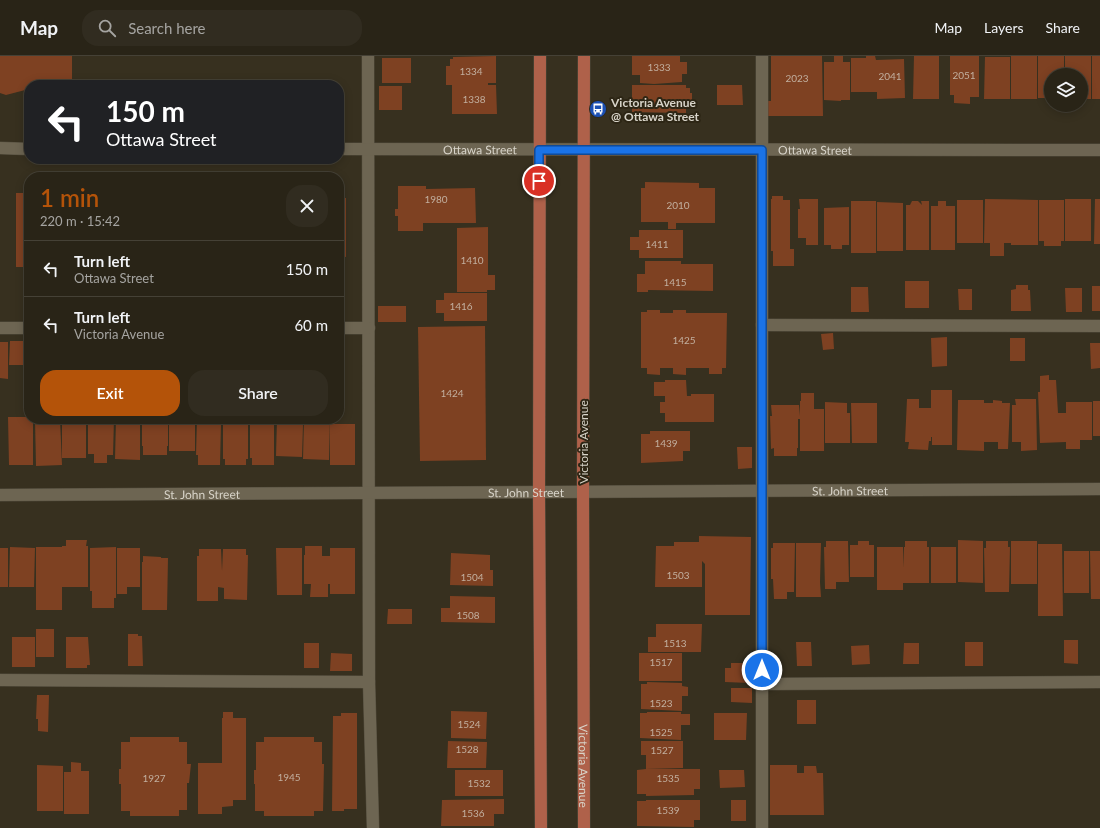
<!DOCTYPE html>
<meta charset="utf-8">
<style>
:root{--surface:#292417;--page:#312c20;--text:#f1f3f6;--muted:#a5a4a1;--line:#454136;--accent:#b45309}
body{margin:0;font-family:Lato,sans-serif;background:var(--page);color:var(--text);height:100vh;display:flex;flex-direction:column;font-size:15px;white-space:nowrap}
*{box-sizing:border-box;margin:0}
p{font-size:13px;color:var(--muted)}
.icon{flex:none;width:22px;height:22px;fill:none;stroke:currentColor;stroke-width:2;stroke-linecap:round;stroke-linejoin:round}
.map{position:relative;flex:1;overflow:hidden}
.details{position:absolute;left:24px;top:116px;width:320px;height:252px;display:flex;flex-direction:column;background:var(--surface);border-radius:16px;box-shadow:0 2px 10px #0003,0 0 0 1px var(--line)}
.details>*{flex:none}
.hud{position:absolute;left:24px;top:24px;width:320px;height:84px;border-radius:16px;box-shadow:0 2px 10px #0003,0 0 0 1px var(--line);background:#202124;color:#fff;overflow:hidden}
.fabs{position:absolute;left:1044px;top:12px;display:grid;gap:8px}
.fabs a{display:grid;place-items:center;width:44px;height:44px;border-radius:50%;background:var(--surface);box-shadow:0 2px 10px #0003,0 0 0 1px var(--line);font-size:20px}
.pin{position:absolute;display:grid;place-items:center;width:34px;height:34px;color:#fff;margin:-17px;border:2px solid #fff;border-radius:50%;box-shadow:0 1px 4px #0007}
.me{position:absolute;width:44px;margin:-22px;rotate:0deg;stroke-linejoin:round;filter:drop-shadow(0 0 3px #0008)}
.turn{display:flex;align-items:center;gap:14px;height:84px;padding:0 16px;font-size:18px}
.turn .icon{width:52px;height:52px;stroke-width:2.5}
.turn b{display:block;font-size:28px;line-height:34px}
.round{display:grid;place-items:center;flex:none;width:42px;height:42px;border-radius:16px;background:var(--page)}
.overview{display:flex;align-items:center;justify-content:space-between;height:68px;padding:0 16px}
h1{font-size:24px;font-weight:600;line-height:30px;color:var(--accent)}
.button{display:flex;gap:8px;margin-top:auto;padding:8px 16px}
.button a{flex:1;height:46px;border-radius:16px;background:var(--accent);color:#fff;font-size:16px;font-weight:600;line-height:46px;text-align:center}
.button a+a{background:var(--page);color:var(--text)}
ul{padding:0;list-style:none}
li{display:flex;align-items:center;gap:12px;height:56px;padding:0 16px;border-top:1px solid var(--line)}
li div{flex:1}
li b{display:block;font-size:15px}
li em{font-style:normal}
header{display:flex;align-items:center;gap:24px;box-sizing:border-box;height:56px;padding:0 20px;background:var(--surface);border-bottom:1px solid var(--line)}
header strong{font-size:19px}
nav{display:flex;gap:22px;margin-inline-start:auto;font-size:14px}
.search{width:280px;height:36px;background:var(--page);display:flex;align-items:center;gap:10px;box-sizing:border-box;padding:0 14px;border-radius:16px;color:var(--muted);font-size:15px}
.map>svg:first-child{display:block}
.building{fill:#7e4122}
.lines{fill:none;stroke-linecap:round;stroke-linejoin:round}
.lane-casing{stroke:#534d3e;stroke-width:13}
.street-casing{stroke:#534d3e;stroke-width:13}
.primary-casing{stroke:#534d3e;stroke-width:13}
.lane{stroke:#6d6552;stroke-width:12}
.street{stroke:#6d6552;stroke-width:12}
.primary{stroke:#af614a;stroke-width:12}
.route-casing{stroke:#114b97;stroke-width:10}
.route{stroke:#1a73e8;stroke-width:7}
.labels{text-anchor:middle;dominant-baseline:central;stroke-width:4;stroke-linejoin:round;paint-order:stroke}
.number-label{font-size:10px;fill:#c2af9f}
.poi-label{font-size:12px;font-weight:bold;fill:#d8d4c9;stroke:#2d2615;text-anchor:start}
.street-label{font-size:12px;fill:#d8d4c9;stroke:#2d2615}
</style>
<header>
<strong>Map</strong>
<div class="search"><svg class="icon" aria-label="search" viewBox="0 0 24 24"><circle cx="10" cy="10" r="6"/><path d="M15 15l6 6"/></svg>Search here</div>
<nav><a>Map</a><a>Layers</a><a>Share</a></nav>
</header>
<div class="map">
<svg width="1100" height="772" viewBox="0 0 1100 772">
<rect width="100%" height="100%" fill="#37301f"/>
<!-- building -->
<g class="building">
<path d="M0,0H72V29H29V33L6,39L0,37Z"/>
<path d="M496,0V27H488V29H496L497,58H452V29H482H446V10H450V3H453V1Z"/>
<path d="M632,0H680V6H687V18H682V26L654,28L640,27V19H632Z"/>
<path d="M771,0H822L823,60H767V45H771Z"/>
<path d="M834,0H843V6H850V44H841V45L824,44V6H834Z"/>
<path d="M866,0H875L876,4L904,3L905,42L877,43V36H851V2H866Z"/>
<path d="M914,0H939V43H913Z"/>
<path d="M950,0H979V41H970V48L954,47V39H950Z"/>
<rect x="1011" y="0" width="26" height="43"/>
<path d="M1038,0H1064V19H1051V46L1047,42H1038Z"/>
<path d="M1065,0H1091V43H1081V19H1065Z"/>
<rect x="1092" y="0" width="8" height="43"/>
<path d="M985,1H1010V43H984Z"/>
<rect x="382" y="2" width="29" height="25"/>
<path d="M632,29H686V32H690V37H692V50H686V57L632,56Z"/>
<path d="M717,29H742L743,49H717Z"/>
<rect x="379" y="30" width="23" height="24"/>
<path d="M645,126L699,127V132H715V167H676V173H668V166H641V132H645Z"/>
<path d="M398,130H426V133L475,132L476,167H423V175H398V160H395V153H398Z"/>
<rect x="16" y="137" width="13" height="74"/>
<path d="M772,140H783V144H790V193H794V210H773V195H771V143H772Z"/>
<path d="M339,142H346V201L339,200Z"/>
<path d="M799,143H818V189H806V182H798V153H800Z"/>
<path d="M985,143L1038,144V189H1011V187H1004V200H990V187H984Z"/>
<rect x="1065" y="143" width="26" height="42"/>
<path d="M1095,143H1100V188H1094Z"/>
<rect x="957" y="144" width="26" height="43"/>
<path d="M1039,144H1064V185H1061V190H1044V185H1039Z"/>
<rect x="851" y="145" width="25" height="52"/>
<path d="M912,145H918L922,149L921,145H929V194H906V149H910Z"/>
<path d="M938,145H946V150H955V194H931V150H938Z"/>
<path d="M877,146L903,147V195H877Z"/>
<path d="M849,151V189H842V193H831V189H824V152Z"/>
<path d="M488,171V219H495V234H487V236H457V172Z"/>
<path d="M639,174H683V202H639V194H630V181H639Z"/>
<path d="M645,205H681V208H713V235L648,234V236H637V218H645Z"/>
<rect x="905" y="225" width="24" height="27"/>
<path d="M1016,229H1028V234H1030L1031,255H1011V234L1016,233Z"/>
<rect x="1092" y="230" width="8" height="25"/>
<path d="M851,231H868L869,256H851Z"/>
<path d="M1065,232H1082V256H1066Z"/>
<path d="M958,233H972V254H959Z"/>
<path d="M444,237H487V265H444V257H436V244H444Z"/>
<rect x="378" y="250" width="28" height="16"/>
<path d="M647,254H660V257H673V254H686V257H727L726,312H722V318H709V312H686V319L673,318V312H660V319L647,318V312H641V256H647Z"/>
<path d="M485,270L486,404L420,405L418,271Z"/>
<path d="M833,277L834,293L823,294L821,278Z"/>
<path d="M947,281V310L932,311L931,282Z"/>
<rect x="1010" y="282" width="15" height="23"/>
<path d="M10,285H24V309H9Z"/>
<path d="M0,286H8V323L0,322Z"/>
<path d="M1090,287H1100V312L1091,313Z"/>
<path d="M1049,319V324H1056L1058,357H1066V346H1092V384H1080V393H1066V386L1040,387L1038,336H1040V320Z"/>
<path d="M665,324H686L687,340H691V338H714V366H665V357H660V346H665V340H654V326H665Z"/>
<path d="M931,334H952V389H932V381H931V385H929L928,394L908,393L909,386H905L907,343H919V352H931Z"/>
<path d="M801,337H814V353H824V395H800V363H798V392H797V400H774V392L771,393L770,360H772L771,349H799L800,360V345H801Z"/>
<path d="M1015,343H1036L1037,394L1021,395V386H1012V349H1016Z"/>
<path d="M958,344H984V347H993V344L1002,345V347H1010L1008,393H998V386H984V395L957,394Z"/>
<rect x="1093" y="345" width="7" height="35"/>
<path d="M825,346L847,347V357H850V387H825Z"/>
<path d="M851,347H877V387H852Z"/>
<path d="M8,361H29V363H33V409H9Z"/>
<path d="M35,363H60L62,409L36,410Z"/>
<path d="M74,363H86V402H62V367L74,366Z"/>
<path d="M88,363H114L113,399H107V407H94V398H88Z"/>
<path d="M116,363H140V404L115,403Z"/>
<path d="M142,363H168V390H167V399H143V390H142Z"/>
<rect x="169" y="363" width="26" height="32"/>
<path d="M197,363H218L217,368H221L220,409H198V399H196Z"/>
<path d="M223,363H248V403H246V409H225V403H223Z"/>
<path d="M250,363H274V409H252V402H250Z"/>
<path d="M277,363H301V369H303L302,401L276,400Z"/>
<path d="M304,363H330L329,404L303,403Z"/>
<rect x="330" y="368" width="25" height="41"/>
<path d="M650,375H690V395H683V405L641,407V378H650Z"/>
<path d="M737,391H752V412L738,413Z"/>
<path d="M699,480L751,481L750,559H705V508L702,505V531H655L656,490H674V486H699Z"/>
<path d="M66,484H87L86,490H88V531H62V490H66Z"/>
<path d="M958,484L983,485V527L958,526Z"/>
<path d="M826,485H848L849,526H836V533H825L824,491H826Z"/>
<path d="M858,485H869V489H874V521H850V489H858Z"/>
<path d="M905,485H927V491H929V527H903V534H877V491H903L904,512V491H905Z"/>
<path d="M986,485H1008V491H1010L1009,536H985L984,492H986Z"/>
<rect x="1011" y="485" width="26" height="43"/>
<path d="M773,487H795L794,536H787V543H774L773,523H771V492H773Z"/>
<path d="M796,487H821L820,526L821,541H796Z"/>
<path d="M1038,488H1062L1063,560H1038Z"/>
<path d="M305,490H322V500H330V492H355V538H330V528H328V541H310L311,528H304V499H305Z"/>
<path d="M10,491L35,492L34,531H9Z"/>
<rect x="36" y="491" width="26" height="63"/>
<path d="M116,491V542H114V552H92V535H90V492Z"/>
<rect x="931" y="491" width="25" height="36"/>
<rect x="0" y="492" width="8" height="39"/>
<path d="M117,492H140V531H127V538H117Z"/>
<path d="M276,492H302V539H277Z"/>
<path d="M199,493H221L222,515L223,493H246V499H248L247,544L224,543V532L218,531V545H197V500H199Z"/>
<rect x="1064" y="495" width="25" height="42"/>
<path d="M1090,495H1100V543H1091Z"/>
<path d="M451,497L490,499V514H493V530L450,529Z"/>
<path d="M143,500L161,501V502H168L167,554H142V506H143Z"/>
<path d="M450,540L495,541V567L441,566V552H450Z"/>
<path d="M388,553H412V568H387Z"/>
<path d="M656,568H702L701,596H648V581H656Z"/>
<rect x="36" y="573" width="18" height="28"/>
<path d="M128,578H138V580H142L143,610H128Z"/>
<rect x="12" y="581" width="23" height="30"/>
<path d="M66,581H88L90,609H87V612H66Z"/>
<path d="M1064,584H1078V608L1064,607Z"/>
<path d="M796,586H811L812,610H797Z"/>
<rect x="965" y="586" width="18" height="24"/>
<rect x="304" y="587" width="15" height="25"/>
<path d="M904,587H919V608H903Z"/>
<path d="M869,589L870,608L852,609L851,590Z"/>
<path d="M331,597L352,598V615H330Z"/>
<rect x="639" y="597" width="43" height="28"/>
<path d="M731,607H750V627L725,626V612H731Z"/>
<path d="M647,626L682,627V630L688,631V640H682V655L641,653V628H647Z"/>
<path d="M731,632H752V647L731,646Z"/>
<path d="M37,639H49L48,676L38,675V663H36Z"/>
<rect x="797" y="644" width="19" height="24"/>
<path d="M451,655L487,656L486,683L451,682Z"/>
<path d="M223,656H233V662H246V744H233V750L222,751V758H198V707H222V662H223Z"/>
<path d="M647,656H681V658H690V669H681V684L640,682V657H647Z"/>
<path d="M341,657H357V753H344V755H332L333,660H341Z"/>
<path d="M714,657H747L746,684H714Z"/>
<path d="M130,681H179V686H187V708H191L189,727H187V754H179V760H130V755H121V728H119V713H121V686H130Z"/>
<path d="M264,681H314V686H322V708H324L323,755H314V760H264V755H255V728H254V714H256V686H264Z"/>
<path d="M448,685L487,686L486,712H447Z"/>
<path d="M641,685H683V712L646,713V699H641Z"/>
<path d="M71,706L81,707V715H89V758H64V716H71Z"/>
<path d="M37,709L63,710V755H37Z"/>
<path d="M770,709H797V717H804V710H816L817,717H823L824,759H770Z"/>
<path d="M646,713H700V733H694V739L646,740V738H637V714Z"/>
<rect x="455" y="714" width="48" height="26"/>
<path d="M719,714H744L745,731L720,732Z"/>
<path d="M504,743V758H494V770H441L442,744Z"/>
<path d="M646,744H700V764H694V771L637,770V745H646Z"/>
<rect x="731" y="744" width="15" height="21"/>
</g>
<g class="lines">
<!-- lane casing -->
<g class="lane-casing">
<g id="lane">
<path d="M368,0L369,626L373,772"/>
<path d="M762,269L1100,270"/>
<path d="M0,272H29"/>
<path d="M339,272H369"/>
<path d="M0,624L369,626"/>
<path d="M762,628L1100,626"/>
<path d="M762,772V0"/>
</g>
</g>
<!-- street casing -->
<g class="street-casing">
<g id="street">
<path d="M0,92L29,93"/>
<path id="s1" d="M339,93L1100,94"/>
<path id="s2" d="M0,439L1100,433"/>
</g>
</g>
<!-- primary casing -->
<g class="primary-casing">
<g id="primary">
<path d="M540,0L539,436L541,772"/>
<path id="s3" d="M584,0L583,435L584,772"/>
</g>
</g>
<!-- lane -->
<use href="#lane" class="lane"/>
<!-- street -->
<use href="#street" class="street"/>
<!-- primary -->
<use href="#primary" class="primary"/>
</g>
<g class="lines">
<!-- route casing -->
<g class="route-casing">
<path id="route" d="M539,125V94H762V614"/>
</g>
<!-- route -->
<use href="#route" class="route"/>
</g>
<!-- icons -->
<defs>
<g id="bus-disc" transform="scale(0.9)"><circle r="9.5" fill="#1a4fb4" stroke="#2d2615"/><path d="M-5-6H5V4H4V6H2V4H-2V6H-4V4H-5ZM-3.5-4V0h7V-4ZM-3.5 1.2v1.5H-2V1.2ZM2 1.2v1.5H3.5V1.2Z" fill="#fff"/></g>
</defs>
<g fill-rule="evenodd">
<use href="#bus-disc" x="598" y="53"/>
</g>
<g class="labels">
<!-- number labels -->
<g class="number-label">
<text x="659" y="11">1333</text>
<text x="471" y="15">1334</text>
<text x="964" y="19">2051</text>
<text x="890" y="20">2041</text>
<text x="797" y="22">2023</text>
<text x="474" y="43">1338</text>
<text x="436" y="143">1980</text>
<text x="678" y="149">2010</text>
<text x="657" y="188">1411</text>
<text x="472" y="204">1410</text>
<text x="675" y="226">1415</text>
<text x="461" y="250">1416</text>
<text x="684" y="284">1425</text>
<text x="452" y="337">1424</text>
<text x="666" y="387">1439</text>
<text x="678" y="519">1503</text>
<text x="472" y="521">1504</text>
<text x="468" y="559">1508</text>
<text x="675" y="587">1513</text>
<text x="661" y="606">1517</text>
<text x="661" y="647">1523</text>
<text x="469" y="668">1524</text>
<text x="661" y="676">1525</text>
<text x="467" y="693">1528</text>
<text x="662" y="694">1527</text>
<text x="289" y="721">1945</text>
<text x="154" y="722">1927</text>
<text x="668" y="722">1535</text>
<text x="479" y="727">1532</text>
<text x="668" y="754">1539</text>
<text x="473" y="757">1536</text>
</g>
<!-- poi labels -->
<g class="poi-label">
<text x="611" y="46">Victoria Avenue<tspan x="611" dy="14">@ Ottawa Street</tspan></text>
</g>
<!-- street labels -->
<g class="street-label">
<text stroke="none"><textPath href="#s1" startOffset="141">Ottawa Street</textPath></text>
<text stroke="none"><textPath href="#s1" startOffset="476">Ottawa Street</textPath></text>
<text transform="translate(583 386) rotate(-90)">Victoria Avenue</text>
<text stroke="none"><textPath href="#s2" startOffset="850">St. John Street</textPath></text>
<text stroke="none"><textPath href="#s2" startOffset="526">St. John Street</textPath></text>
<text stroke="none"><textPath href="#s2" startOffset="202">St. John Street</textPath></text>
<text stroke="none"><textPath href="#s3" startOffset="710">Victoria Avenue</textPath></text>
</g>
</g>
</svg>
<div class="fabs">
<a><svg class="icon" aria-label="layers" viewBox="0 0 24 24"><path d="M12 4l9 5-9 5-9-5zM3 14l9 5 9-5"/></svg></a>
</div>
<div class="pin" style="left:539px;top:125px;background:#d93025"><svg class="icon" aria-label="arrive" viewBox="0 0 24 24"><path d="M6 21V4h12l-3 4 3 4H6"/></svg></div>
<svg class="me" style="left:762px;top:614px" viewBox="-20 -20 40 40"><circle r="17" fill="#1a73e8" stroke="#fff" stroke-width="3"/><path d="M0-11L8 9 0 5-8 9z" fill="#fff"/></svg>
<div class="hud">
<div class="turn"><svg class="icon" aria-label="left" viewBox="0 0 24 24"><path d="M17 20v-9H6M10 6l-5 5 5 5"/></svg><div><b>150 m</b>Ottawa Street</div></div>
</div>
<section class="details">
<div class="overview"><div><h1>1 min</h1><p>220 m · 15:42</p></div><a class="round"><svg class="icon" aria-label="close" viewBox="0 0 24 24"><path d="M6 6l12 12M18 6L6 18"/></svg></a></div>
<ul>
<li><svg class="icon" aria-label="left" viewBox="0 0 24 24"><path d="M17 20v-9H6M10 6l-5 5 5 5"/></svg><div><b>Turn left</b><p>Ottawa Street</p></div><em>150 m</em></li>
<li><svg class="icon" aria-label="left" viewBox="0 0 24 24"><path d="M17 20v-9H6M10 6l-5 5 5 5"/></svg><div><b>Turn left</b><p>Victoria Avenue</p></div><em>60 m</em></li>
</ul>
<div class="button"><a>Exit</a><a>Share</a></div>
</section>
</div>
